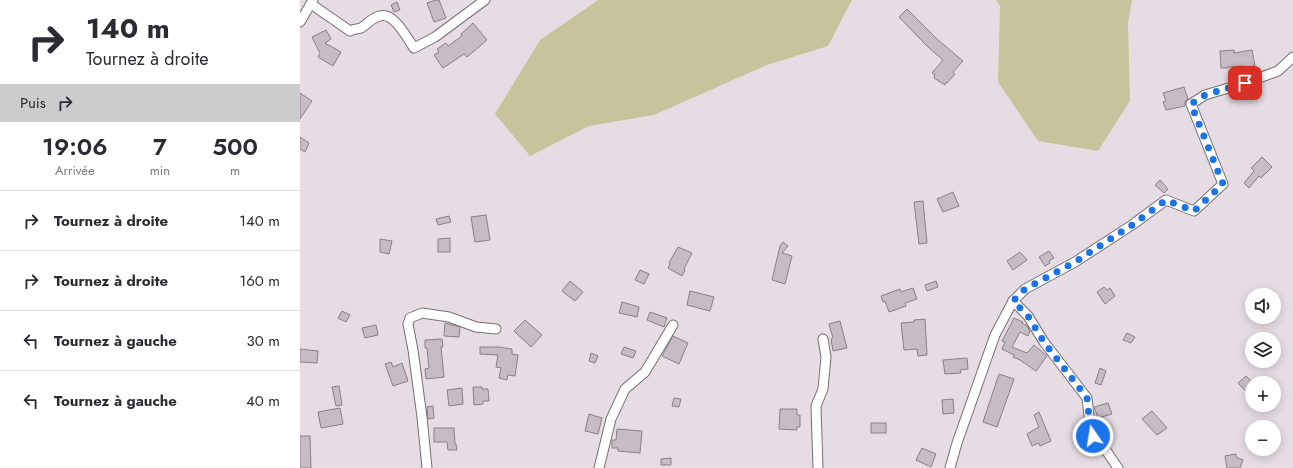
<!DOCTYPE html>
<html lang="fr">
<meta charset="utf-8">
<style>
:root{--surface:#fff;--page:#f2f2f3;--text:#2b2b33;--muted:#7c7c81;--line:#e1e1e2}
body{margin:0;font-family:Jost,sans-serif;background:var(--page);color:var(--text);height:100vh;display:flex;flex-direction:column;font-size:15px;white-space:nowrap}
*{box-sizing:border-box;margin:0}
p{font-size:13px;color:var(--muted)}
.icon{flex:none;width:22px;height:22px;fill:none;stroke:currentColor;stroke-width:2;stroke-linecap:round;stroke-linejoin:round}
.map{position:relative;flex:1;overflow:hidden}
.details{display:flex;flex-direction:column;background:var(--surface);width:300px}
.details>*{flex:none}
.top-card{background:#fff;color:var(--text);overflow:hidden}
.controls{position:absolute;left:945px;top:288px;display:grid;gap:8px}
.controls a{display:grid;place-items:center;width:36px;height:36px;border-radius:50%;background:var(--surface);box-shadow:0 2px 10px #0003;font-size:20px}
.pin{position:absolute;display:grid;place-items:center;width:34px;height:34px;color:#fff;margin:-17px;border-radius:8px;box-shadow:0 2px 6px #0006}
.me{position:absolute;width:44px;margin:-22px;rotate:347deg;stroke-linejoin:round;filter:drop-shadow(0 0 3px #0008)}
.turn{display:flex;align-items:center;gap:14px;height:84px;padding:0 20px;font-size:18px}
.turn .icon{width:52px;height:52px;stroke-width:2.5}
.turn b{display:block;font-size:28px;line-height:34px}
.then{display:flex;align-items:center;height:38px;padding:0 20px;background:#0003;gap:8px;font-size:15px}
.eta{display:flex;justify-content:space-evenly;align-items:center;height:68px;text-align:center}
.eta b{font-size:24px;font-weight:600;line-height:28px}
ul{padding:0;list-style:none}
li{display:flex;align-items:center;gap:12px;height:60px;padding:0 20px;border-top:1px solid var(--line)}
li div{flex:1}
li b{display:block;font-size:15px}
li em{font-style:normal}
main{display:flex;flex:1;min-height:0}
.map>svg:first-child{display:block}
.green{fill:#c9c39d}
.building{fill:#c6bdc4;stroke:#898087}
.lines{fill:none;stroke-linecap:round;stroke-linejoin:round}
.street-casing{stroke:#776e75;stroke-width:11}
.street{stroke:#fff;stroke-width:9}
.route{stroke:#1a73e8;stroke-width:7;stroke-dasharray:0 12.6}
</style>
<main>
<section class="details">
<div class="top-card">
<div class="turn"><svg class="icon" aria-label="right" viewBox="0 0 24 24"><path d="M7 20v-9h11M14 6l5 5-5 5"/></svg><div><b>140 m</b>Tournez à droite</div></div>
<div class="then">Puis<svg class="icon" aria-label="right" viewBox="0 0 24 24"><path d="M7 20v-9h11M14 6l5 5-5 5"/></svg></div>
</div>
<div class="eta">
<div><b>19:06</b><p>Arrivée</p></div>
<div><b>7</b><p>min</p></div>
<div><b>500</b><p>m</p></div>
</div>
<ul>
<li><svg class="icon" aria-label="right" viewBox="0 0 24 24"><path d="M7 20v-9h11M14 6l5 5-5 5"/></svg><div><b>Tournez à droite</b></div><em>140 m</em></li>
<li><svg class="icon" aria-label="right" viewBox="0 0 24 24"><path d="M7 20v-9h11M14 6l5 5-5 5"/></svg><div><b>Tournez à droite</b></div><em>160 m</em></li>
<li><svg class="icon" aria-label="left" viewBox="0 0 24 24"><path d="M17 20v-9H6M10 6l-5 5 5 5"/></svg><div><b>Tournez à gauche</b></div><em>30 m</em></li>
<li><svg class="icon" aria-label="left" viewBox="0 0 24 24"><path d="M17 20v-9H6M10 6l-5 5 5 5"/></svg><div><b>Tournez à gauche</b></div><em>40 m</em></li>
</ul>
</section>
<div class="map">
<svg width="993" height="468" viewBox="0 0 993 468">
<rect width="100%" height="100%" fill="#e6dde4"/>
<!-- green -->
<g class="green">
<path d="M298,0H552L528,46L467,65L354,115L289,126L230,156L195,114L240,40Z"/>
<path d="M696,0H832L828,23L830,101L798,151L738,141L698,82L700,6Z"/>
</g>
<!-- building -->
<g class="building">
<path d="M136,0H139L146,18L134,22L127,3Z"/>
<path d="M97,2L100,10L94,12L91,5Z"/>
<path d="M607,9L638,40L663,61L653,72L655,74L647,83L646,82L645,85L634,78L635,75L632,73L643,60L629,48L599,17Z"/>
<path d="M173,23L187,40L167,57L164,54L143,68L134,55L139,52L137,49L146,43L148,46L162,36L161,34Z"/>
<path d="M26,30L31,39L25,43L41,52L33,66L18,57L20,53L12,37Z"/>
<path d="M934,50V53L952,50L955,66L943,67V66L927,67L928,68H921L920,51Z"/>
<path d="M884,87L888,99L885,101V106L866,110L863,102L866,101L863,93Z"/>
<path d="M0,93L12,101L0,119Z"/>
<path d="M0,137L9,143L5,152L0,149Z"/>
<path d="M962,157L972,167L961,178L959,176L949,188L944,183L954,171L951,168Z"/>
<path d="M860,180L868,189L864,193L855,185Z"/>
<path d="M653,192L659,206L643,212L637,199Z"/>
<path d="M623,201L627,243L619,244L614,202Z"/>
<path d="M186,215L190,240L175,242L171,217Z"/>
<path d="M149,216L151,222L138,225L136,219Z"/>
<path d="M150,238V252H138V239Z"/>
<path d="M80,239L92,241L89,254L80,252Z"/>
<path d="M483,242L488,246L482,253L492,256L485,284L472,280L480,246Z"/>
<path d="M378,247L392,253L384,269L385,270L382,276L368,268L370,264L369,263Z"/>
<path d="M749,251L754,258L749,261L750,263L745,266L739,257Z"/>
<path d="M720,252L727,260L713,270L707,261Z"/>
<path d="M340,270L349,274L344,284L335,280Z"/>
<path d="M270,281L283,292L275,301L262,291Z"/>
<path d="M636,281L638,287L627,291L625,285Z"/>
<path d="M804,287L807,290L810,288L815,296L805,304L797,292Z"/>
<path d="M613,288L617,299L605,303L606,306L589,312L585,301L583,302L581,296L600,289L601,292Z"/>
<path d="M390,291L414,297L410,311L387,305Z"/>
<path d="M322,302L339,307L337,317L319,313Z"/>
<path d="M42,311L50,315L46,322L38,318Z"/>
<path d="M350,312L367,318L364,327L347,320Z"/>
<path d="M714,318L723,322L722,323L727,326L730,331L728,336L720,332L712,347L727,353L734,345L747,356L736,371L720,360L713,357L714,355L702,349L705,342L702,341Z"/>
<path d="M625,319L627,355L618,356L617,349L604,350L601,323L614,322V320Z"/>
<path d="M225,320L242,335L231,347L214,331Z"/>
<path d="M540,321L547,348L533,351L531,339L533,338L529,324Z"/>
<path d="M145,323L160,327L159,337L144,336Z"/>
<path d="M76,325L78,335L65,338L62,328Z"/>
<path d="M827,333L835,337L831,343L823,340Z"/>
<path d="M373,336L388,343L379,364L362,356Z"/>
<path d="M142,339L143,347H141L144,377L126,379L125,369L129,368L127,348H125V340Z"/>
<path d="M180,347H199L212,349V354L218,355L215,376L208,375L207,380L199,378L201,368L196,367L198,355L180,354Z"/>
<path d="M324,347L336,351L333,358L321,354Z"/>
<path d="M0,349L18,351L17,363L0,362Z"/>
<path d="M291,353L298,356L295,363L289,361Z"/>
<path d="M667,358L668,369L660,370L661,373L645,374L643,360Z"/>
<path d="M91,362L93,367L102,363L108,381L93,386L85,364Z"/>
<path d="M800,368L806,371L801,385L795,383Z"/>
<path d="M699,374L714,379L697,427L683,422Z"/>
<path d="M946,376L952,382V398L938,383Z"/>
<path d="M39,386L42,405L36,406L32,387Z"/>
<path d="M173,387H182V389H188L189,401H183V404L174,405Z"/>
<path d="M162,388L163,404L149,406L147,390Z"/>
<path d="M374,398L381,399L379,407L372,406Z"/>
<path d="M653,399L654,413L643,414L642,400Z"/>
<path d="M808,403L812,414L798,418L794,407Z"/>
<path d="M133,406L134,418L128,419L127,407Z"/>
<path d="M40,408L43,424L21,428L18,412Z"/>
<path d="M480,409H497V415H500V427H497V430L479,429Z"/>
<path d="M852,411L867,428L857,435L842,419Z"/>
<path d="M739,412L751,441L740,446L739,443L732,446L727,434L739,427L734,415Z"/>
<path d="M289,414L302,418L298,434L285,431Z"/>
<rect x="571" y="423" width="15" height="10"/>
<path d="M134,428H154L155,444H156L157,450H148L147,442H134Z"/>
<path d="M317,429L342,431L340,453L318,451V448H312V440H316Z"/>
<path d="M0,436H10L11,468H0Z"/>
<path d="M622,448L636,454L631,467L616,460Z"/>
<path d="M936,454V457L943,460L940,468H927L925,456Z"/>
<path d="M371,458V465H361V459Z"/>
</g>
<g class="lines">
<!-- street casing -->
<g class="street-casing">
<g id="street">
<path d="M11,4L50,31C53,29 58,29 61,28C68,24 71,18 80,16C94,12 107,38 114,48L135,37L185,0"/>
<path d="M0,22L13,0"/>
<path d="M713,301L728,316L744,342L787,398L790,425L793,436L805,449L818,468"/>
<path d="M127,468L122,417L113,350L108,324L110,318L122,313L149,317L176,327L196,329"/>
<path d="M299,468L311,419L325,389L345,372L373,325"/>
<path d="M518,468L516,406L523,389L526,357L523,339"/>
<path d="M650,468L657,443L695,335L713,301L725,289L775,262L832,225L866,200L894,211L923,184L891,104L905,95L945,83L978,71L993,57"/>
</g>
</g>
<!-- street -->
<use href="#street" class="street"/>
</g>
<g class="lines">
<!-- route -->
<path class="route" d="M793,436L790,425L787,398L744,342L728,316L713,301L725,289L775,262L832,225L866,200L894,211L923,184L891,104L905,95L945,83"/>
</g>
</svg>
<div class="controls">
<a><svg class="icon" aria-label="sound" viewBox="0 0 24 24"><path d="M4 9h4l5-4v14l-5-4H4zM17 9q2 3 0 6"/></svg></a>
<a><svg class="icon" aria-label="layers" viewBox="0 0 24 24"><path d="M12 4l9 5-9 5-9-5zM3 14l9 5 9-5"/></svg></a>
<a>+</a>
<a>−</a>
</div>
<div class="pin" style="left:945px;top:83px;background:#d93025"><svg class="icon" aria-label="arrive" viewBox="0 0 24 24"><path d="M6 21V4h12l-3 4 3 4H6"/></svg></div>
<svg class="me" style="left:793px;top:436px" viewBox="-20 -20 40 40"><circle r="17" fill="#1a73e8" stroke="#fff" stroke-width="3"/><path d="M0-11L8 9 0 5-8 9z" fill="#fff"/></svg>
</div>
</main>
